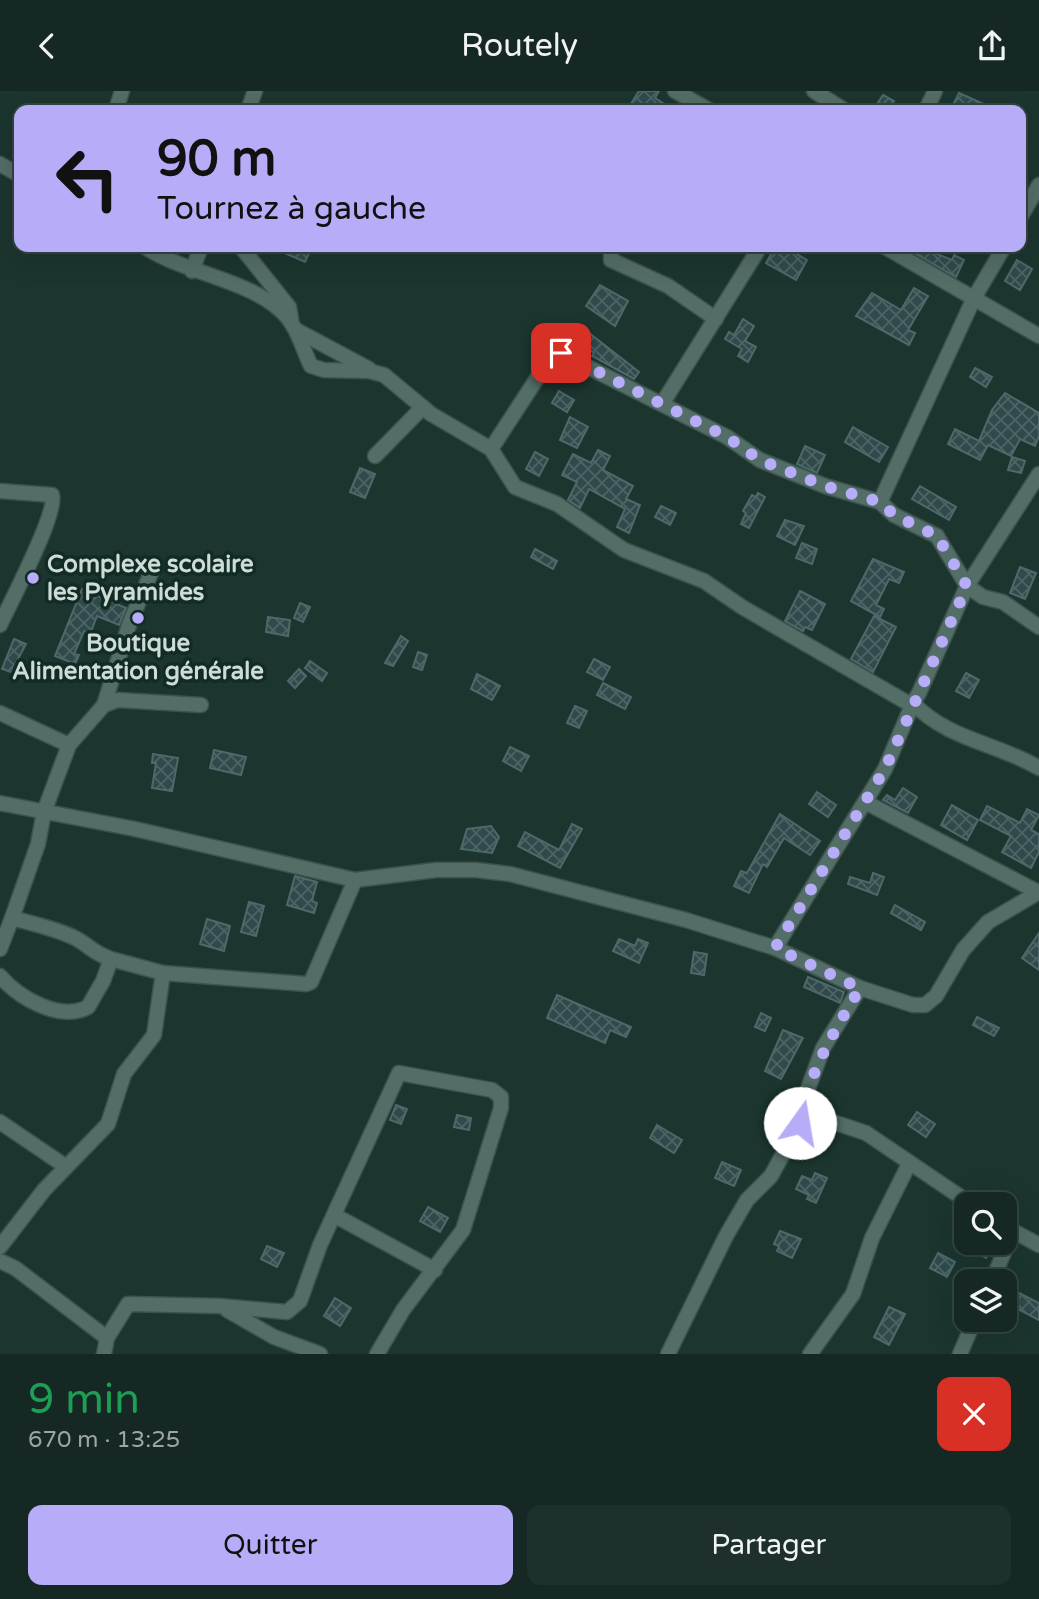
<!DOCTYPE html>
<html lang="fr">
<meta charset="utf-8">
<style>
:root{--surface:#152823;--page:#1e302b;--text:#f1f3f6;--muted:#9da6a6;--line:#344441;--accent:#b6acf8}
body{margin:0;font-family:"Varela Round",sans-serif;background:var(--page);color:var(--text);height:100vh;display:flex;flex-direction:column;font-size:26px;white-space:nowrap}
*{box-sizing:border-box;margin:0}
p{font-size:23px;color:var(--muted)}
.icon{flex:none;width:38px;height:38px;fill:none;stroke:currentColor;stroke-width:2;stroke-linecap:round;stroke-linejoin:round}
.map{position:relative;height:1263px;overflow:hidden}
.sheet{display:flex;flex-direction:column;background:var(--surface);flex:1}
.sheet>*{flex:none}
.guide{position:absolute;left:14px;top:14px;width:1012px;height:147px;border-radius:14px;box-shadow:0 7px 28px #0002,0 0 0 2px var(--line);background:#b6acf8;color:#111;overflow:hidden}
.tools{position:absolute;left:954px;top:1101px;display:grid;gap:14px}
.tools a{display:grid;place-items:center;width:63px;height:63px;border-radius:14px;background:var(--surface);box-shadow:0 7px 28px #0002,0 0 0 2px var(--line);font-size:35px}
.pin{position:absolute;display:grid;place-items:center;width:60px;height:60px;color:#fff;margin:-30px;border-radius:14px;box-shadow:0 4px 10px #0006}
.me{position:absolute;width:77px;margin:-38px;rotate:13deg;stroke-linejoin:round;filter:drop-shadow(0 0 5px #0008)}
.turn{display:flex;align-items:center;gap:24px;height:147px;padding:0 28px;font-size:32px}
.turn .icon{width:91px;height:91px;stroke-width:2.5}
.turn b{display:block;font-size:49px;line-height:60px}
.round{display:grid;place-items:center;flex:none;width:74px;height:74px;border-radius:14px;background:var(--page)}
.overview{display:flex;align-items:center;justify-content:space-between;height:119px;padding:0 28px}
h1{font-size:42px;font-weight:600;line-height:52px;color:#1e9e55}
.button{display:flex;gap:14px;margin-top:auto;padding:14px 28px}
.button a{flex:1;height:80px;border-radius:14px;background:var(--accent);color:#111;font-size:28px;font-weight:600;line-height:80px;text-align:center}
.button a+a{background:var(--page);color:var(--text)}
header{display:flex;justify-content:space-between;align-items:center;height:91px;padding:0 28px;background:var(--surface);font-size:32px;font-weight:600}
.map>svg:first-child{display:block}
.building{fill:url(#building-cross-hatch);stroke:#4d696a;stroke-width:2}
.lines{fill:none;stroke-linecap:round;stroke-linejoin:round}
.minor-casing{stroke:#3d524d;stroke-width:17}
.minor{stroke:#536d67;stroke-width:14}
.route{stroke:#b6acf8;stroke-width:12;stroke-dasharray:0 21.6}
.poi-dot{fill:#b6acf8;stroke:#122b25;stroke-width:2.5}
.labels{text-anchor:middle;dominant-baseline:central;stroke-width:7;stroke-linejoin:round;paint-order:stroke}
.poi-label{font-size:24px;font-weight:bold;fill:#cedcd8;stroke:#122b25;text-anchor:start}
</style>
<header><svg class="icon" aria-label="back" viewBox="0 0 24 24"><path d="M15 5l-7 7 7 7"/></svg>Routely<svg class="icon" aria-label="share" viewBox="0 0 24 24"><path d="M12 15V3M7 8l5-5 5 5M5 13v7h14v-7"/></svg></header>
<div class="map">
<svg width="1039" height="1263" viewBox="0 0 1039 1263">
<defs>
<pattern id="building-cross-hatch" width="8" height="8" patternUnits="userSpaceOnUse" patternTransform="scale(1.75)"><rect width="8" height="8" fill="#304a4c"/><path d="M0 0l8 8M0 8l8-8" fill="none" stroke="#4d6465"/></pattern>
</defs>
<rect width="100%" height="100%" fill="#1c352f"/>
<!-- building -->
<g class="building">
<path d="M639,0H659L655,7L674,19H627Z"/>
<path d="M959,2L997,19H960L952,16Z"/>
<path d="M883,4L894,10L888,19H873Z"/>
<path d="M271,156H312L305,171Z"/>
<path d="M775,156H785L807,169L796,189L766,172Z"/>
<path d="M920,156L952,169L954,164L964,169L956,186L916,163Z"/>
<path d="M1017,169L1032,178L1020,199L1005,190Z"/>
<path d="M600,194L628,210L615,235L586,215Z"/>
<path d="M914,197L928,205L908,239L915,242L909,254L856,225L872,202L901,219Z"/>
<path d="M743,228L754,235L745,250L756,256L748,271L738,265L742,258L725,248L729,241L734,244Z"/>
<path d="M584,238L639,281L634,288L592,265L594,262L576,248Z"/>
<path d="M975,277L992,286L986,296L970,286Z"/>
<path d="M559,300L574,309L567,321L552,312Z"/>
<path d="M1005,302L1039,322V345L1035,355L1020,348L1011,365L988,354L980,369L948,353L955,338L979,350L992,319Z"/>
<path d="M570,326L588,336L577,357L560,349Z"/>
<path d="M853,336L888,356L879,371L845,351Z"/>
<path d="M805,355L825,364L817,382L797,373Z"/>
<path d="M598,359L610,365L603,379L633,395L626,408L640,414L629,442L617,436L625,418L589,398L580,417L568,409L577,391L562,384L573,363L591,372Z"/>
<path d="M535,361L548,368L539,385L526,378Z"/>
<path d="M1012,366L1025,370L1021,382L1008,379Z"/>
<path d="M360,377L375,383L365,407L350,401Z"/>
<path d="M920,395L956,416L949,429L912,408Z"/>
<path d="M758,402L765,406L749,437L741,433L746,422L743,420L752,404L756,406Z"/>
<path d="M661,415L676,422L670,434L655,426Z"/>
<path d="M785,429L804,435L795,454L777,445Z"/>
<path d="M802,452L817,458L812,473L796,467Z"/>
<path d="M535,458L557,470L553,478L531,466Z"/>
<path d="M873,468L904,481L899,492L889,488L876,514L884,518L880,526L851,510Z"/>
<path d="M1020,476L1036,482L1025,508L1010,502Z"/>
<path d="M82,498L126,517L119,534L97,525L90,543L84,540L74,563L79,564L75,573L55,565Z"/>
<path d="M800,500L825,513L812,539L805,536L803,540L785,530Z"/>
<path d="M300,512L310,516L303,531L294,527Z"/>
<path d="M874,525L896,536L873,581L851,568Z"/>
<path d="M268,526L290,529L288,545L266,541Z"/>
<path d="M401,545L408,550L393,575L385,572Z"/>
<path d="M14,548L26,553L11,581L2,578Z"/>
<path d="M418,561L427,564L422,579L413,576Z"/>
<path d="M594,568L610,576L603,589L587,581Z"/>
<path d="M310,570L327,582L322,590L305,577Z"/>
<path d="M299,578L306,585L295,597L288,590Z"/>
<path d="M966,582L979,589L969,607L956,600Z"/>
<path d="M477,583L500,595L492,609L471,598Z"/>
<path d="M603,592L631,606L625,618L597,604Z"/>
<path d="M575,615L587,620L579,637L567,632Z"/>
<path d="M510,656L529,665L521,680L503,670Z"/>
<path d="M214,659L246,666L241,684L210,677Z"/>
<path d="M153,663L178,667L172,700L152,697L156,672H152Z"/>
<path d="M903,697L917,706L908,722L883,709L887,704L895,709Z"/>
<path d="M817,701L836,714L828,726L809,713Z"/>
<path d="M952,714L978,729L967,749L941,734Z"/>
<path d="M987,715L1020,732L1027,718L1039,724L1031,739L1039,743V761L1031,777L1002,761L1011,745L980,729Z"/>
<path d="M780,723L820,750L810,764L784,747L767,776L763,773L749,802L734,795L741,780L747,782Z"/>
<path d="M572,733L582,738L560,777L518,755L525,741L559,759Z"/>
<path d="M491,735L499,746L492,762L461,758L467,738Z"/>
<path d="M873,782L884,786L877,804L848,793L850,786L870,792Z"/>
<path d="M295,785L317,791L312,810L317,812L314,822L287,814Z"/>
<path d="M249,811L264,815L256,845L241,841Z"/>
<path d="M895,814L925,831L921,839L891,822Z"/>
<path d="M207,828L230,835L224,860L200,853Z"/>
<path d="M1039,842V879L1022,867Z"/>
<path d="M619,848L635,855L638,848L648,852L639,872L613,860Z"/>
<path d="M694,861L707,863L704,884L691,882Z"/>
<path d="M808,886L844,901L840,912L804,896Z"/>
<path d="M557,904L631,936L626,946L610,939L605,952L547,927Z"/>
<path d="M761,922L771,927L765,940L755,936Z"/>
<path d="M977,926L999,937L994,945L973,934Z"/>
<path d="M783,939L803,947L781,988L765,980Z"/>
<path d="M396,1014L407,1018L401,1033L390,1029Z"/>
<path d="M917,1021L935,1033L926,1046L908,1034Z"/>
<path d="M457,1024L471,1027L469,1039L454,1036Z"/>
<path d="M657,1034L682,1049L674,1062L650,1047Z"/>
<path d="M722,1071L741,1079L734,1095L715,1087Z"/>
<path d="M815,1082L827,1087L816,1112L807,1108L809,1104L796,1098L802,1085L812,1089Z"/>
<path d="M428,1116L448,1127L440,1141L420,1130Z"/>
<path d="M780,1140L801,1148L792,1167L777,1160L779,1155L774,1153Z"/>
<path d="M979,1152H994L986,1167L975,1161Z"/>
<path d="M267,1155L284,1162L277,1176L261,1168Z"/>
<path d="M938,1162L955,1171L947,1186L930,1177Z"/>
<path d="M1019,1202L1039,1212V1229L1012,1215Z"/>
<path d="M335,1207L351,1217L340,1235L324,1225Z"/>
<path d="M889,1216L905,1223L889,1254L874,1246Z"/>
</g>
<g class="lines">
<!-- minor casing -->
<g class="minor-casing">
<g id="minor">
<path d="M675,0L709,19"/>
<path d="M814,0L844,19"/>
<path d="M116,19L122,0"/>
<path d="M248,19L255,0"/>
<path d="M926,19L935,0"/>
<path d="M0,73L19,84"/>
<path d="M1020,127L1039,94"/>
<path d="M145,156C185,183 255,189 287,226C299,240 303,259 311,275L324,279L369,280L384,284L431,323L491,358L515,396L557,413L624,459L704,490L742,516L906,611L913,612L919,602L967,495L1039,383"/>
<path d="M241,156L289,216L291,228"/>
<path d="M611,156V169L668,195L716,228"/>
<path d="M885,156L1039,245"/>
<path d="M192,180L201,156"/>
<path d="M296,239L369,278"/>
<path d="M662,313L760,156"/>
<path d="M491,358L551,266L560,262L727,346L760,369L825,395L880,411L894,424L937,445L967,495L983,506L1003,511L1039,536"/>
<path d="M375,365L423,316"/>
<path d="M0,400L52,404C58,422 10,512 0,534"/>
<path d="M880,411L974,207L1004,156"/>
<path d="M104,614L129,534L154,475"/>
<path d="M0,622L69,654"/>
<path d="M865,711L1038,801"/>
<path d="M0,712L135,738L355,789L436,779H476L510,783L686,829L775,857L860,897L913,914H925L936,905L963,859L988,831L1039,801"/>
<path d="M775,857L885,678L913,612C948,649 997,652 1039,677"/>
<path d="M0,858L12,827"/>
<path d="M111,868L163,882L306,893L311,891L355,789"/>
<path d="M0,885C19,907 60,931 88,916L103,890L111,868C93,862 91,856 77,848C58,838 34,833 12,827L38,753L44,721L69,654L104,614L118,609L201,614"/>
<path d="M805,1006L830,1030L866,1042L971,1113"/>
<path d="M0,1031L65,1075"/>
<path d="M334,1124L435,1179"/>
<path d="M1013,1140L1039,1154"/>
<path d="M0,1156L44,1099L108,1033L124,983L154,944L163,882"/>
<path d="M0,1170L15,1177L107,1247L128,1213L220,1215L287,1221L300,1210L320,1154L399,982L492,999L501,1006V1017L463,1139L403,1219L377,1263"/>
<path d="M992,1190L1013,1140L1004,1135"/>
<path d="M227,1219L274,1246L320,1263"/>
<path d="M104,1263L107,1247"/>
<path d="M668,1263L726,1145L747,1109L771,1085L800,1032L805,1006L823,957L860,897"/>
<path d="M810,1263L853,1203L872,1147L909,1073"/>
<path d="M960,1263L975,1228"/>
</g>
</g>
<!-- minor -->
<use href="#minor" class="minor"/>
</g>
<g class="lines">
<!-- route -->
<path class="route" d="M561,262L727,346L760,369L825,395L880,411L894,424L937,445L967,495L885,678L775,857L860,897C834,941 809,980 800,1032"/>
</g>
<!-- markers -->
<g class="poi-dot">
<circle cx="33" cy="487" r="7"/>
<circle cx="138" cy="527" r="7"/>
</g>
<g class="labels">
<!-- poi labels -->
<g class="poi-label">
<text x="47" y="473">Complexe scolaire<tspan x="47" dy="28">les Pyramides</tspan></text>
<text x="138" y="552" text-anchor="middle">Boutique<tspan x="138" dy="28">Alimentation générale</tspan></text>
</g>
</g>
</svg>
<div class="tools">
<a><svg class="icon" aria-label="search" viewBox="0 0 24 24"><circle cx="10" cy="10" r="6"/><path d="M15 15l6 6"/></svg></a>
<a><svg class="icon" aria-label="layers" viewBox="0 0 24 24"><path d="M12 4l9 5-9 5-9-5zM3 14l9 5 9-5"/></svg></a>
</div>
<div class="pin" style="left:561px;top:262px;background:#d93025"><svg class="icon" aria-label="arrive" viewBox="0 0 24 24"><path d="M6 21V4h12l-3 4 3 4H6"/></svg></div>
<svg class="me" style="left:800px;top:1032px" viewBox="-20 -20 40 40"><circle r="19" fill="#fff"/><path d="M0-13L10 11 0 6-10 11z" fill="#b6acf8"/></svg>
<div class="guide">
<div class="turn"><svg class="icon" aria-label="left" viewBox="0 0 24 24"><path d="M17 20v-9H6M10 6l-5 5 5 5"/></svg><div><b>90 m</b>Tournez à gauche</div></div>
</div>
</div>
<section class="sheet">
<div class="overview"><div><h1>9 min</h1><p>670 m · 13:25</p></div><a class="round" style="background:#d93025;color:#fff"><svg class="icon" aria-label="close" viewBox="0 0 24 24"><path d="M6 6l12 12M18 6L6 18"/></svg></a></div>
<div class="button"><a>Quitter</a><a>Partager</a></div>
</section>
